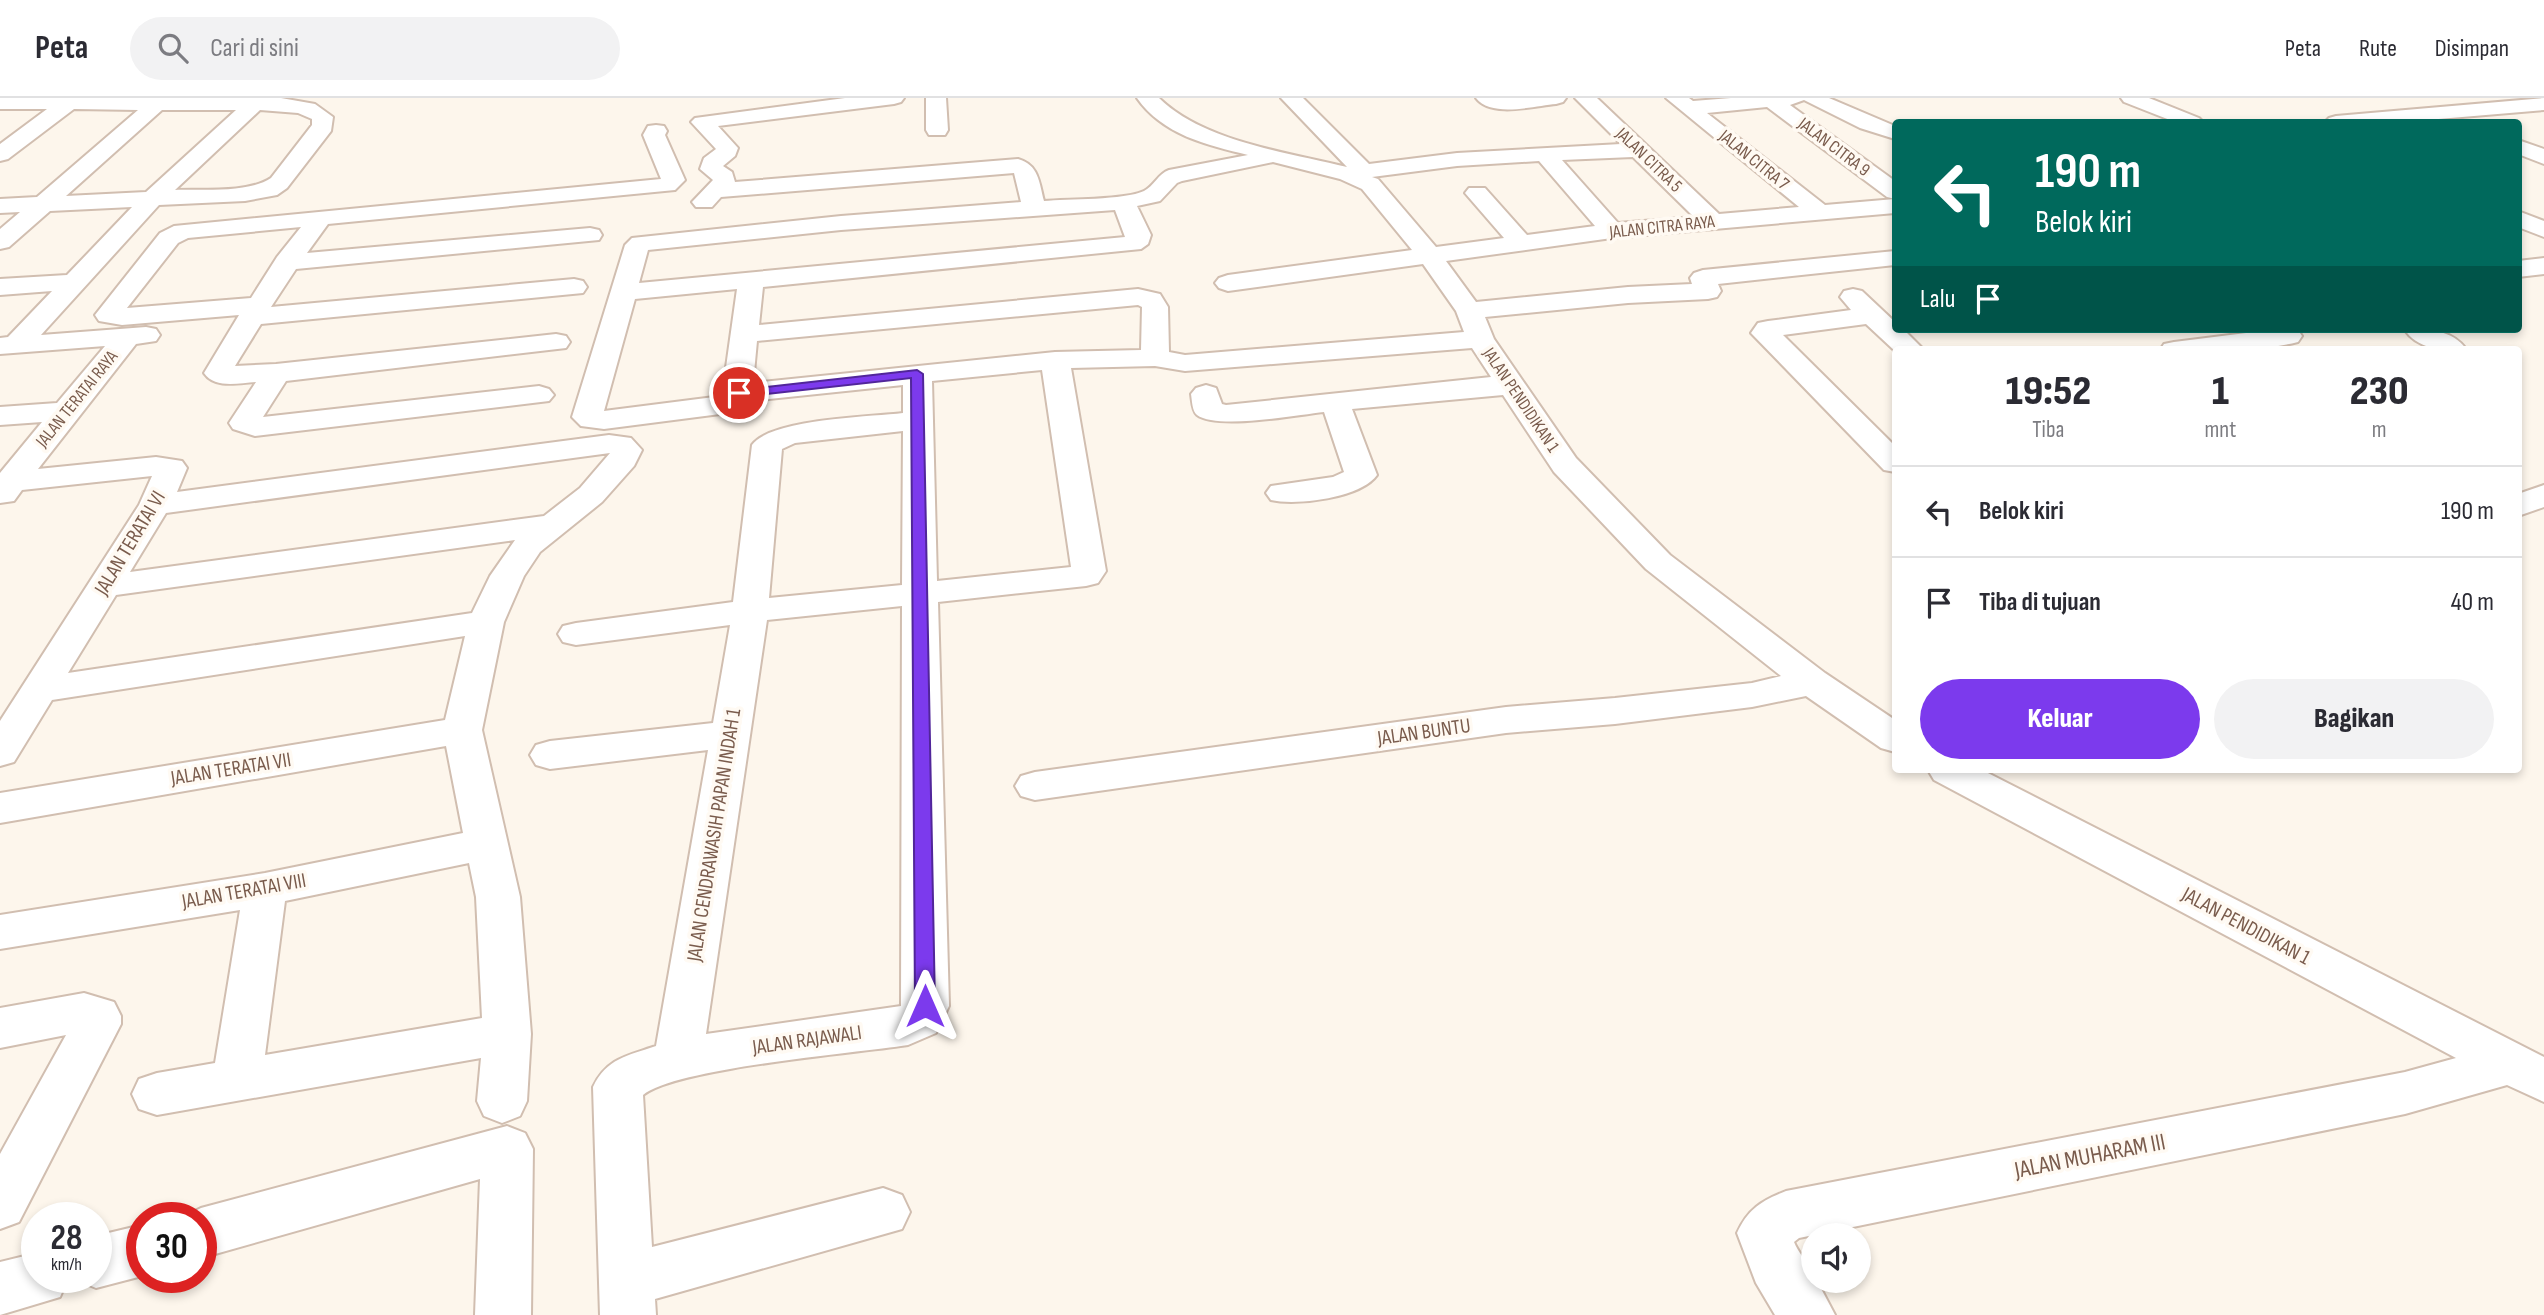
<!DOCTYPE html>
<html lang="id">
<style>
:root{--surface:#fff;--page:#f2f2f3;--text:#2b2b33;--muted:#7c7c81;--line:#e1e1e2;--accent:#7c3aed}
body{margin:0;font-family:"Sofia Sans Condensed",sans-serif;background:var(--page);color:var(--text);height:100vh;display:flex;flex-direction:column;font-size:26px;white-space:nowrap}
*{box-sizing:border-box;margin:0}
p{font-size:23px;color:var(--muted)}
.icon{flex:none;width:38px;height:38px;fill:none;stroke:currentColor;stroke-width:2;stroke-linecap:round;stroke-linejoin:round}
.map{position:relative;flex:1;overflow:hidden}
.panel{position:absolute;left:1892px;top:248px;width:630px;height:427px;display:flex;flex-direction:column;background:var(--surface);border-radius:7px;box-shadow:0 4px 10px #0003}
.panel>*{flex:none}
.hud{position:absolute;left:1892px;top:21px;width:630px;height:214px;border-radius:7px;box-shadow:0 4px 10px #0003;background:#00695c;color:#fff;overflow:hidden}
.buttons{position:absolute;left:1801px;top:1125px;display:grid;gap:14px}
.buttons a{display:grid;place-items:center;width:70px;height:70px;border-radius:50%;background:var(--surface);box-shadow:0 4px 10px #0003;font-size:35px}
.speed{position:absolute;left:21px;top:1104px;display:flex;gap:14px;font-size:35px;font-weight:700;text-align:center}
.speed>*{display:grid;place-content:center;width:91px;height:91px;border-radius:50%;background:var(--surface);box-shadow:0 4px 10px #0003;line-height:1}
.speed small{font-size:18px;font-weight:400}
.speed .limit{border:10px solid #d22;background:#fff;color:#111}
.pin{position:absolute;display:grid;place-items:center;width:60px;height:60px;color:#fff;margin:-30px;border:4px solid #fff;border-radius:50%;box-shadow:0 2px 7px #0007}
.me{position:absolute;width:77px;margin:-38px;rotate:0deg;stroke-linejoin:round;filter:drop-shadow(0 0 5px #0008)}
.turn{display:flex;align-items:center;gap:24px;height:147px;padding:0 28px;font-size:32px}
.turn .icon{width:91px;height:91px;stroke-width:2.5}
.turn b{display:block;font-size:49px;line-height:60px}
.then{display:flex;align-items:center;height:66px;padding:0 28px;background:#0003;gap:14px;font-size:26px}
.eta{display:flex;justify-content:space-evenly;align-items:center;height:119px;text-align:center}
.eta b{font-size:42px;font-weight:800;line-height:49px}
.primary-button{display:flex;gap:14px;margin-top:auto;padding:14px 28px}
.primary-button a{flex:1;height:80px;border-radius:42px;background:var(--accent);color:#fff;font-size:28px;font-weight:800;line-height:80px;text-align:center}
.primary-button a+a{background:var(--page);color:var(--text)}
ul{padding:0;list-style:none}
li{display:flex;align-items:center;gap:21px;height:91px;padding:0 28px;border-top:2px solid var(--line)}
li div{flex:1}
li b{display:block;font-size:26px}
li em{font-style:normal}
header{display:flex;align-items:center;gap:42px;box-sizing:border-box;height:98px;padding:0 35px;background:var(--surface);border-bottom:2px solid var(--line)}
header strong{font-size:33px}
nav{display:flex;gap:38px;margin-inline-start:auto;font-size:24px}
.search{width:490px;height:63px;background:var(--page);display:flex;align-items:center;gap:18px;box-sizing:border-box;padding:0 24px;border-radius:38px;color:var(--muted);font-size:26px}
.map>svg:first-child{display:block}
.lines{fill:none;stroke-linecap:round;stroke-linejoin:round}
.minor-casing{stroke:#d1beb0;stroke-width:4}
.minor{fill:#fff;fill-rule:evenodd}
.route{fill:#7c3aed;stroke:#51269a;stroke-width:2}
.labels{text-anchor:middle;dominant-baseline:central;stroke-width:7;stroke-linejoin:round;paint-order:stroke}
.far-street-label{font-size:18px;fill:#7a5c4d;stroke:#fffaf3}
.street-label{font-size:21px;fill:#7a5c4d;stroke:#fffaf3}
.near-street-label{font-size:24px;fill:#7a5c4d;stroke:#fffaf3}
</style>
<header>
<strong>Peta</strong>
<div class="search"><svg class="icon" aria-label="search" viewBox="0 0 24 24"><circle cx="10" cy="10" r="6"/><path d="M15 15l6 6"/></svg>Cari di sini</div>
<nav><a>Peta</a><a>Rute</a><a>Disimpan</a></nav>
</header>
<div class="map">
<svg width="2544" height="1217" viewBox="0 0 2544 1217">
<rect width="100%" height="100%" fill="#fdf6ec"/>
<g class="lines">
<!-- minor casing -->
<g class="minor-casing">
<g id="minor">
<path d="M0,0H281L315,6L333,19L331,33L287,90L277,97L245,103L159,107L41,237L146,229L156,231L160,237L156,243L136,246L38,371L156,359L182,363L187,370L177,394L609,337L631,340L642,352L634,368L602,404L540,454L524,478L504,524L482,632L520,799L531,936L527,1003L520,1018L502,1025L484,1018L477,1003L481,960L157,1017L139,1011L132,996L139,981L157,975L215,965L240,812L0,851V817L265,775L463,735L446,648L0,725V695L445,622L465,538L52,602L14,664L0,668V623L139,407L152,378L22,392L14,403L0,405V375L42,324L0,327V309L57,305L105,248L0,256V240L8,239L52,193L0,197V181L67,177L132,109L50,113L9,149L0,151V131L20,114L0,115V101L37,99L138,12L74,11L8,61L0,63V46L47,11H0ZM162,12H236L146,94L66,98ZM260,12L298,15L312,21V27L271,80C249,95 202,91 175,92ZM610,355L580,390L544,418L130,474L166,415ZM515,442L490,478L472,515L68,575L116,497ZM469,765L476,799L482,920L265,957L285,803Z"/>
<path d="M845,0H904L901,4L894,6L718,28L738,50L735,58L723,68L732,74L735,84L1018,61C1039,67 1039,84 1044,103C1067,101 1125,102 1144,93C1154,88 1158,76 1169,72L1248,57C1207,47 1163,37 1137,0H1159C1204,44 1287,54 1347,69L1281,0H1303L1369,66L1457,55L1621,46L1575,0H1597L1719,116L1799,109L1666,0H1689L1693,3L1731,0H1829L1895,28V41L1860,30L1804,2L1790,7L1895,83V115L1612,140L1446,163L1476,204L1628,189L1692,186L1690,180L1694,175L1703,172L1895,153V167L1718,186L1721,193L1717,199L1708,201L1628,205L1485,219L1494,241L1576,360L1670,457L1825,575L1895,622V654L1881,650L1806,598L1752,609L1615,626L1506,635L1035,702L1021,698L1015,688L1021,678L1035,674L1506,609L1615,600L1752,585L1781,578L1646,471L1554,374L1503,297L1352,311L1377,377C1361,400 1296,408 1271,402L1266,395L1271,388L1333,379L1344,374L1324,314C1297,317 1217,332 1197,317C1192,313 1192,302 1191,296L1196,290L1206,287L1216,290L1222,306L1226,307L1491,279L1472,250L1185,273L1155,268L1071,270L1106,473L1098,485L1086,488L938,504L949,908L936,935L908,947C857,955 675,970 643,997L652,1149L883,1090L902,1097L910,1114L902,1131L655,1201L656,1217H600L593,989C607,960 627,958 656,948L708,652L550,671L536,667L530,657L536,647L550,643L713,625L730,527L576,547L563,544L558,536L563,528L576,525L733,504L752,347C770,321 869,319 903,315V287L750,303L746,308L728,315L604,331L581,328L572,319L625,147L632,140L841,118L1021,104L1014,75L721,99L712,109H696L692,104L713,82L700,71L704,60L716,51L691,24L695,20ZM1767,9L1887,99L1895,101L1825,107L1707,15ZM1633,59L1694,119L1618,125L1562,62ZM1539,63L1595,128L1527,137L1485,90H1469L1465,95L1504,140L1436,149L1378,81L1372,79L1457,68ZM1273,64L1340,81L1362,91L1412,152L1228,177L1219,180L1215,185L1219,190L1228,193L1423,166L1456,213L1464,234L1185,257L1169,254L1168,209L1160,196L1138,191L759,227L763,189L1141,151L1148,146L1151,137L1137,108L1160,103L1177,85L1182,83ZM1115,112L1125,139L639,185L648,152L841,132ZM737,191L722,298L604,313L635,201ZM1138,207L1142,209L1141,252L1055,254L753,285L757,243ZM1042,272L1071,469L937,483L932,283ZM903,333L902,487L769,500L782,351L795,345ZM902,508L901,908L706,936L767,522Z"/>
<path d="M926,0H946L948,32L945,37H929L926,32Z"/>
<path d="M1476,0H1566L1563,4L1556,6C1534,8 1491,20 1476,0Z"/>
<path d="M2121,0H2149L2199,20L2203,24H2175L2124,4Z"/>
<path d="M2544,0V12L2403,24H2325L2329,20L2336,18Z"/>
<path d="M656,27L664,28L667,33L665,37L685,82L675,92L328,126L307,155L590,130L599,132L602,137L599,142L296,171L271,209L574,181L583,183L587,189L583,195L261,226L235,268L276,266L556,236L566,238L570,244L566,250L286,283L263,319L539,288L549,291L554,297L549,303L255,338L233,331L229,325L256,284C238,285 215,291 204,275L239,217L122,227L99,223L95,217L160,135L174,128L661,81L643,37L648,28ZM301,129L277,159L251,200L127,210L178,145L188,140Z"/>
<path d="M2518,42L2544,51V66L2518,56Z"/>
<path d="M2518,113L2544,123V139L2518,129Z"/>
<path d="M2544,160V176L2518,179V163Z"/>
<path d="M1853,191L1862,193L1895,224V231H1903L1924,252L1895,253L1866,226L1783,237L1895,348V374L1884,372L1751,235L1758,225L1768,223L1851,212L1840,199L1844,193Z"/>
<path d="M2278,231L2298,232L2302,238L2298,244C2253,255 2206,252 2160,252L2164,246L2174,244Z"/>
<path d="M2404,231C2428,231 2452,231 2467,252C2444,252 2419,253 2404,231Z"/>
<path d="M2544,387V409L2518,418V396Z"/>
<path d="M1928,672H1982L2544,959V1004L2507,987L2405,1016L1799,1140L1794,1144C1799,1157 1813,1169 1813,1183H1817L1835,1217H1775L1756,1185L1737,1135C1748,1111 1761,1103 1786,1093L2405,974L2456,960L1934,682Z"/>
<path d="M84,895L114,904L121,918V926L19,1124L0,1131V1056L66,937L0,950V910Z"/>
<path d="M507,1028L525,1035L533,1051L531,1217H475L480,1081L201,1160V1120H181L201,1110Z"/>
<path d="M142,1127V1178L96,1190L77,1182L75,1180H96V1138Z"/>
<path d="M37,1155V1180H68L60,1199L0,1217V1164Z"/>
</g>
</g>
<!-- minor -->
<use href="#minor" class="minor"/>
</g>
<!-- route -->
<path class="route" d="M917,272L923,276L935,908L932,914L925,916L918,914L915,908L911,280L739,299L733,295L739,292Z"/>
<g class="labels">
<!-- far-street labels -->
<g class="far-street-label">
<text transform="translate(1834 49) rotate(37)">JALAN CITRA 9</text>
<text transform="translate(1649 62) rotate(44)">JALAN CITRA 5</text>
<text transform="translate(1754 62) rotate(39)">JALAN CITRA 7</text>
<text transform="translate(1662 129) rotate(-6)">JALAN CITRA RAYA</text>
<text transform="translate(77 301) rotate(-51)">JALAN TERATAI RAYA</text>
<text transform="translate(1521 302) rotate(56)">JALAN PENDIDIKAN 1</text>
</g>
<!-- street labels -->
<g class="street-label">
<text transform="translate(130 445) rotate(-59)">JALAN TERATAI VI</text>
<text transform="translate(1424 634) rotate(-8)">JALAN BUNTU</text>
<text transform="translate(231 671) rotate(-9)">JALAN TERATAI VII</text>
<text transform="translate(714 737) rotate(-81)">JALAN CENDRAWASIH PAPAN INDAH 1</text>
<text transform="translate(244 793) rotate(-10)">JALAN TERATAI VIII</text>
<text transform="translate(2246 828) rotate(28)">JALAN PENDIDIKAN 1</text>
<text transform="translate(807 942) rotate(-8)">JALAN RAJAWALI</text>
</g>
<!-- near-street labels -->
<g class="near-street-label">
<text transform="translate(2090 1058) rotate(-11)">JALAN MUHARAM III</text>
</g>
</g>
</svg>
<div class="buttons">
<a><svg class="icon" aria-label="sound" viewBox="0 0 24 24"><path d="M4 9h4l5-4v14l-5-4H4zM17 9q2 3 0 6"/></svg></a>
</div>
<div class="speed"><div>28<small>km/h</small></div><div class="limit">30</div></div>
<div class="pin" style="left:739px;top:295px;background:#d93025"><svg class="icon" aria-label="arrive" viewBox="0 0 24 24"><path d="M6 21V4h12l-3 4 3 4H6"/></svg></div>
<svg class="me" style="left:925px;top:908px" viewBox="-20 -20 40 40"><path d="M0-17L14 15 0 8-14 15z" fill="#7c3aed" stroke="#fff" stroke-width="4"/></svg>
<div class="hud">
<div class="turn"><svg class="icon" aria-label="left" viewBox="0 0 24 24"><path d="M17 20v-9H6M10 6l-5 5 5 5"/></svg><div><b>190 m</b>Belok kiri</div></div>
<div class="then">Lalu<svg class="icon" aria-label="arrive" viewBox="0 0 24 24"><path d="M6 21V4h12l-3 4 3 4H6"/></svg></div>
</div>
<section class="panel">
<div class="eta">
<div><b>19:52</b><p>Tiba</p></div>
<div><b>1</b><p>mnt</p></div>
<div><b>230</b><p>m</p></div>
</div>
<ul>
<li><svg class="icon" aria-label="left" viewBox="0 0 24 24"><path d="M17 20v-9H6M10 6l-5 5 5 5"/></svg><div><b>Belok kiri</b></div><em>190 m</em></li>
<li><svg class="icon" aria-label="arrive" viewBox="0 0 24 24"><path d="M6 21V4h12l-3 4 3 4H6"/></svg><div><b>Tiba di tujuan</b></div><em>40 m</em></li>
</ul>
<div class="primary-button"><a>Keluar</a><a>Bagikan</a></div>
</section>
</div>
